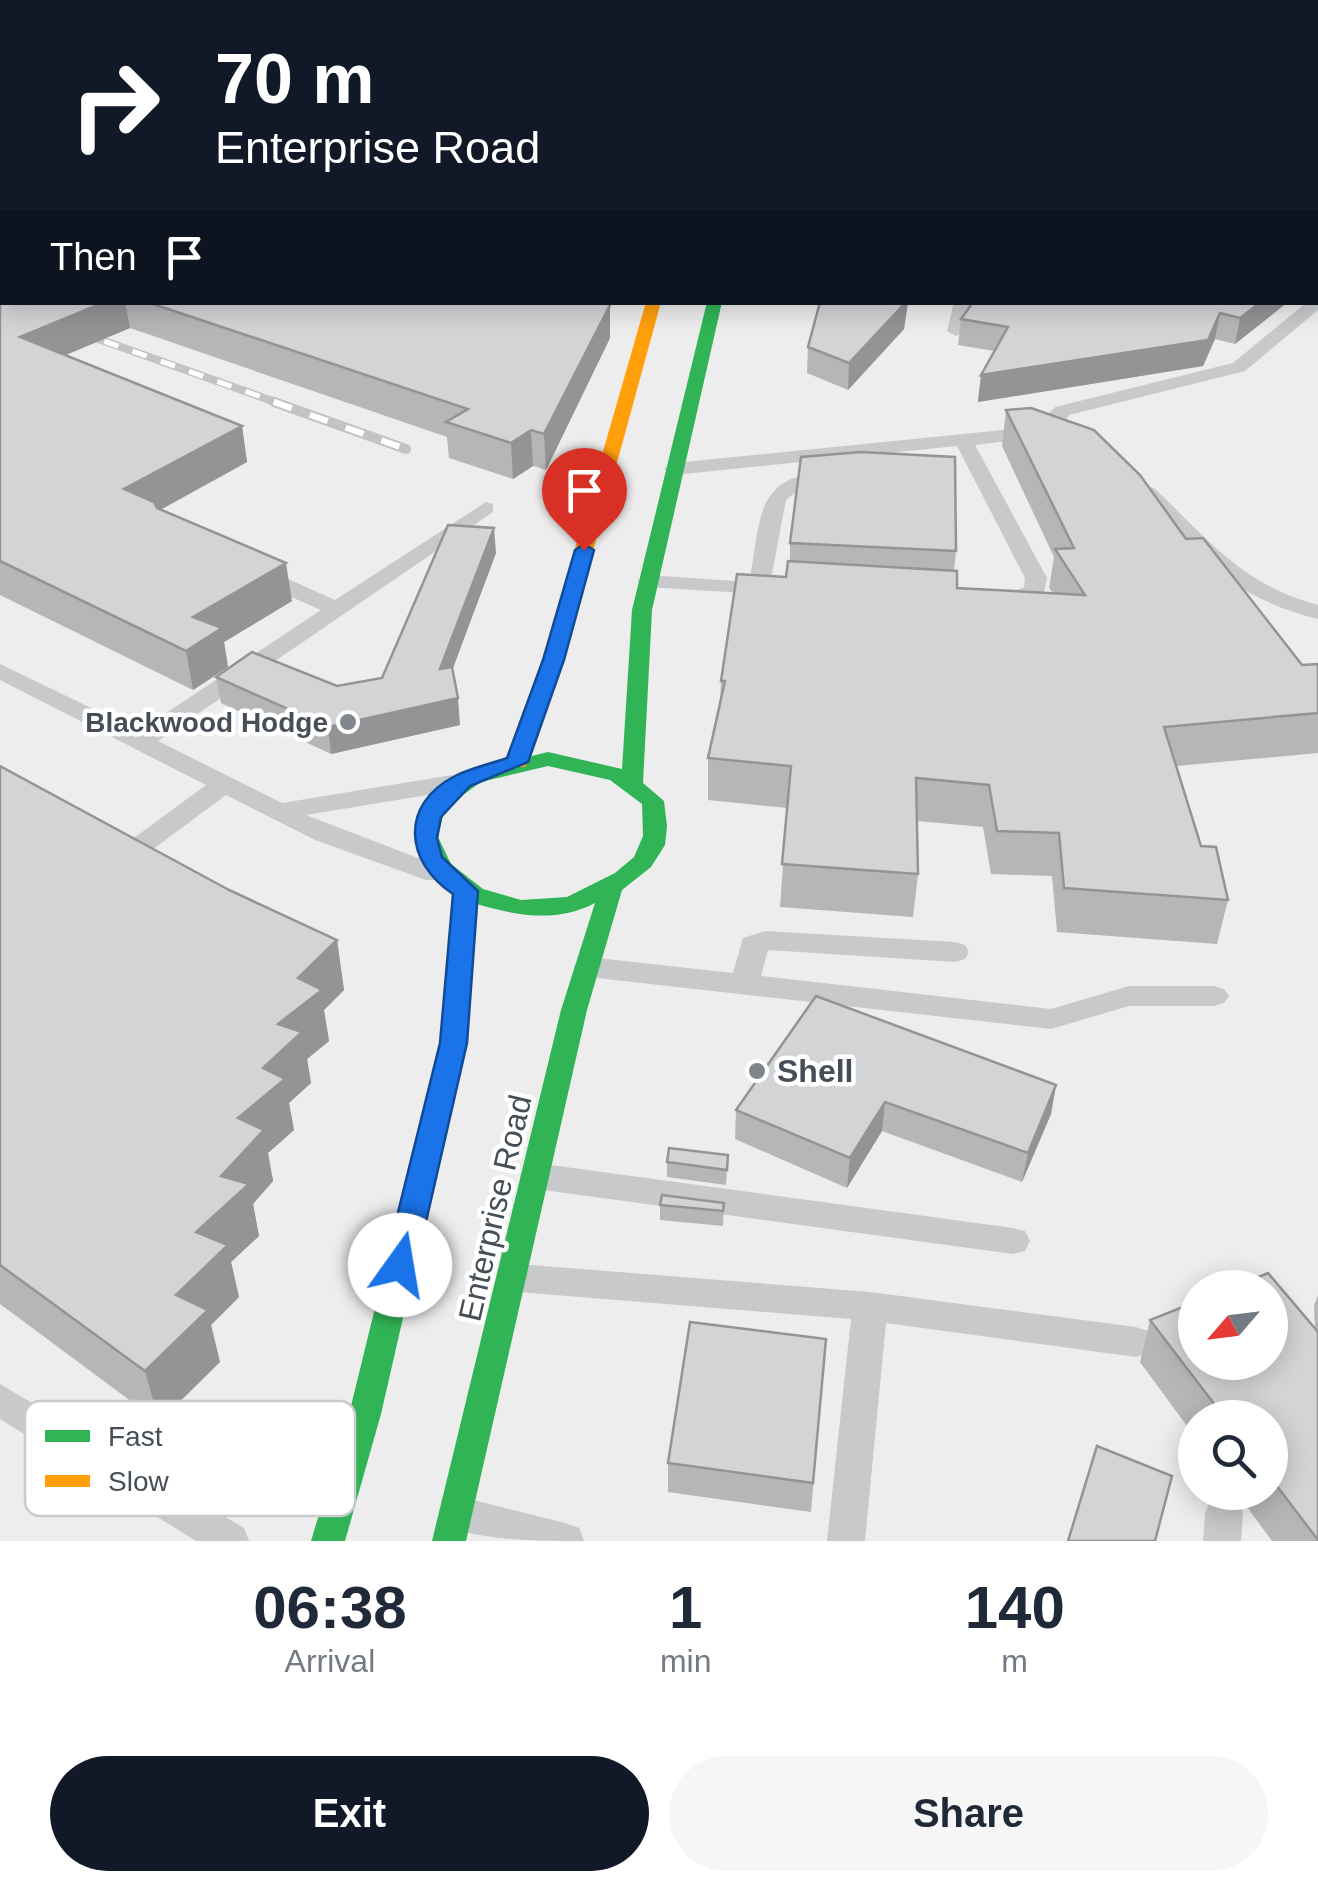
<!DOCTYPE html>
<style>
:root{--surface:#fff;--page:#f6f6f7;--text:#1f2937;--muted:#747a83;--accent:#111827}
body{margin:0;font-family:Arial,sans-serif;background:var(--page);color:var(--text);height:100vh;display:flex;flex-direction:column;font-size:38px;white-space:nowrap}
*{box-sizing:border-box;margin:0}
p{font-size:32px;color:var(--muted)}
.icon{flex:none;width:55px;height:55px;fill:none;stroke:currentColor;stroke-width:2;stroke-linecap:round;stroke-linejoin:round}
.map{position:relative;height:1541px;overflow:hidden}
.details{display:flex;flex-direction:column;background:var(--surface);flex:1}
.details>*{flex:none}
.hud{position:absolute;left:0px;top:0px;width:1320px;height:305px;box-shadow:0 5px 25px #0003;background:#111827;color:#fff;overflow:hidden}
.needle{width:65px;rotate:242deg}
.buttons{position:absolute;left:1178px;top:1270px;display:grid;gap:20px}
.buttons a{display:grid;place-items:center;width:110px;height:110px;border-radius:50%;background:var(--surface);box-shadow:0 5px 25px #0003;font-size:50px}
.pin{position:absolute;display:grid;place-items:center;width:85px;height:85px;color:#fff;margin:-102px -42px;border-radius:50% 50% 50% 0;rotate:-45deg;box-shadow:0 0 10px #0007}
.pin .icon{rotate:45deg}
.me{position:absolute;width:110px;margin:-55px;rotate:13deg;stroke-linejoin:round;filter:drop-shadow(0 0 8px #0008)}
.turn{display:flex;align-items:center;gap:35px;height:210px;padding:0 50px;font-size:45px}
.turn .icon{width:130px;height:130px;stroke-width:2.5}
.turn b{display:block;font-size:70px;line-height:85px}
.then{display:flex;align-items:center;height:95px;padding:0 50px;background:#0003;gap:20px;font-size:38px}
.eta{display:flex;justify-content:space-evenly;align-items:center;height:170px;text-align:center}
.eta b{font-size:60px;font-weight:700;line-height:70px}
.primary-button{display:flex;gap:20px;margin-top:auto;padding:20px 50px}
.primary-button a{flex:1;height:115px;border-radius:60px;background:var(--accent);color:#fff;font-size:40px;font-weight:700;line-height:115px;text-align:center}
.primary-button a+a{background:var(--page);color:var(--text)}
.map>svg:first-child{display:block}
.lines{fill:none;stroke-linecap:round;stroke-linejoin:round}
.lane{fill:#c7c9cb;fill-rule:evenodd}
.fast{fill:#30b455;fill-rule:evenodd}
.slow{fill:#ff9f0a;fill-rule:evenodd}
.rail-far1-casing{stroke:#c2c3c5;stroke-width:8}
.rail-casing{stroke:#c2c3c5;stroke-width:10}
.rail-far1{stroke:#fff;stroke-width:5;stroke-dasharray:15;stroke-linecap:butt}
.rail{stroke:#fff;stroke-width:6;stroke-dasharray:19;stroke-linecap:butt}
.wall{fill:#b5b6b8}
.shaded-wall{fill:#949496}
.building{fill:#d3d4d6;stroke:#949496;stroke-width:2.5}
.route{fill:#1a73e8;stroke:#114b97;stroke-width:2.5}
.poi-dot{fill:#80868c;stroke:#fff;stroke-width:4}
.labels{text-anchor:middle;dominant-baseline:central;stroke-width:9;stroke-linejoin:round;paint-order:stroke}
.poi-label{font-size:28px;font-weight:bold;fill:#464e57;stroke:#fff;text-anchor:end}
.near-poi-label{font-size:32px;font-weight:bold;fill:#464e57;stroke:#fff;text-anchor:start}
.near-street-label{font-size:32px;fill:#464e57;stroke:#fff}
.key{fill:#fff;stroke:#c8cacd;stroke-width:2.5}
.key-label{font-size:28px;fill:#464e57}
</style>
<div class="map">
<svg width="1318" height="1541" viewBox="0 0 1318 1541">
<rect width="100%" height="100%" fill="#ededed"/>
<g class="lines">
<!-- lane -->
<g class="lane">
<path d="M815,0H827V2H816Z"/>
<path d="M1318,297V310L1245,371L1069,415L1065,421L1082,434V442H1068L1049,427L1046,417L1055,407L1233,363L1307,302H1318Z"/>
<path d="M954,302H970L965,331L956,336L947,331Z"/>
<path d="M1034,427L1043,433L1041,437L975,445L1047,578L1043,596L1002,608L994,606L991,601L1024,587L1025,578L957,446L674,475L664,469L674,463Z"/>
<path d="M829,471L839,477L836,481L805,485L786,500L770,584L778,590L775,595L648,587L637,581L648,575L749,582C762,520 752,476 829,471Z"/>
<path d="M1147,486L1154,488C1208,539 1242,585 1318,605V619C1228,596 1203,558 1140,496L1137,492Z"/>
<path d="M486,502L493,504V512L158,741L282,803L452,775L461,778L465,783L461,788L452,791L306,815L444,868L448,874L444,880H426L315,840L226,795L133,864H115L111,858L115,852L206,785L0,680V664L139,731L321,610L252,580L249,575L252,570H268L335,600Z"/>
<path d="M765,931L955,942L965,945L969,952L965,959L955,962L768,950L761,976L1051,1009L1129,986H1214L1224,989L1229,996L1224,1003L1214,1006H1129L1051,1029L588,977L578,974L574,967L578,960L588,957L733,973L743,938Z"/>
<path d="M536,1163L1013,1228L1025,1231L1030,1241L1025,1251L1013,1254L536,1189L525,1185L520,1176L525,1167Z"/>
<path d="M518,1264L870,1292L1136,1327L1148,1331L1154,1342L1148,1353L1136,1357L886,1323L865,1541H827L851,1319L518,1292L506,1288L501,1278L506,1268Z"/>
<path d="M0,1384L244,1528L249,1541H196L0,1419Z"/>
<path d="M1224,1495L1238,1501L1243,1513L1241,1541H1203L1205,1513L1210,1501Z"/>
<path d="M465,1498L565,1523L579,1528L584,1541C539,1541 495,1541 451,1529L446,1516L451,1503Z"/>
</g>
<!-- fast -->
<g class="fast">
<rect x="775" y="0" width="10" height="2"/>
<path d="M707,302H722L652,610L643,783L664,801L667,826L665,845L651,867L622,890L587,1010L466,1541H432L561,1010L595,903C557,923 517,916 477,904L466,1043L381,1414L345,1541H311L349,1414L440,1043L454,891L433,874L414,837L427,800L465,772L548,752L622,769L632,610ZM548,766L610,780L642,804L643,836L634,857L615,873L567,897L521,900L483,889L451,864L438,837L445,808L481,782Z"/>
</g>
<!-- slow -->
<path class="slow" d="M646,302H661L563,660L528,762L525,767H509L506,762L543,660Z"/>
<!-- rail-far1 casing -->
<g class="rail-far1-casing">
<path id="rail-far1" d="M76,331L281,404"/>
</g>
<!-- rail casing -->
<g class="rail-casing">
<path id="rail" d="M274,402L406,449"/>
</g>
<!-- rail-far1 -->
<use href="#rail-far1" class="rail-far1"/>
<!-- rail -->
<use href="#rail" class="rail"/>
</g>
<!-- wall -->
<g class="wall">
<path d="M0,232L2,302H607L610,338L546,470L533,466L513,479L449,458L447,437L130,328L65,355L242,426L247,462L160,510L292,601L224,642L228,667L193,690L0,595Z"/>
<path d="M820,302H908L904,329L848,390L807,373L808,347Z"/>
<path d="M973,302H1288L1235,344L1215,339L1203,366L978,402L981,375L994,351L958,345L961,319Z"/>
<path d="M1006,410L1186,539L1302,665L1318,664V753L1176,766L1201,846L1228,900L1217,944L1057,932L1052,876L991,874L983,827L917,821L918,874L913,917L780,907L787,808L708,800V758L720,705L721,681L786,577L790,561V543L956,551L954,571L957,588L1053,593L1049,588L1054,557L1002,446Z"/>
<path d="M496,553L452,669L460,725L331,754L221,703L216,677L337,686L382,678Z"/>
<path d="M0,766L229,890L337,940L344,990L324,1010L329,1041L307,1059L311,1083L289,1103L294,1130L268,1153L273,1181L253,1204L259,1236L231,1262L239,1297L211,1325L220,1362L159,1422L0,1304Z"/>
<path d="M1056,1085L1051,1114L1022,1182L882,1131L847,1188L735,1139L736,1110Z"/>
<path d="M728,1155L726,1185L667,1177V1162Z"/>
<path d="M724,1203L723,1226L660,1220V1205Z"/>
<path d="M1318,1295V1541H1272L1236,1492H1270V1418H1195V1437L1140,1362L1150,1320L1315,1328L1314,1306Z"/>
<path d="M826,1339L811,1512L668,1492V1463Z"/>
</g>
<!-- shaded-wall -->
<g class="shaded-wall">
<path d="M2,148V179L0,180V149Z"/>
<path d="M105,302H125L130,328L28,371L20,337Z"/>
<path d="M906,302H908L904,329L848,390L849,363Z"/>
<path d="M1261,302H1288L1235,344L1240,318Z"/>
<path d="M610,305V338L546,470L544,434Z"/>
<path d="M1220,313L1215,339L1203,366L978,402L981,375Z"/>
<path d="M242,426L247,462L131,526L124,489Z"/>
<path d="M531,430L533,466L513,479L511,443Z"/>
<path d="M494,528L496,553L443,695L440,669Z"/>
<path d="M286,563L292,601L224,642L228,667L193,690L186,651L193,617Z"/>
<path d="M458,698L460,725L331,754L328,727Z"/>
<path d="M337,940L344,990L324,1010L329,1041L307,1059L311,1083L289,1103L294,1130L268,1153L273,1181L253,1204L259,1236L231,1262L239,1297L211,1325L220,1362L159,1422L145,1371L176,1295L196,1232L221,1176L238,1118L263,1068L278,1024L298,978Z"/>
<path d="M1056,1085L1051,1114L1022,1182L1028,1153Z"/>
<path d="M885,1102L882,1131L847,1188L850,1158Z"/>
</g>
<!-- building -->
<g class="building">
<path d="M0,0H688L685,2H2V148L0,149Z"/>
<path d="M859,0H1318V107V2H859Z"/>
<path d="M2,231V302H105L20,337L242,426L124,489L154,502L157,508L286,563L193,617L222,628L186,651L0,561V232Z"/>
<path d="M147,302H607L610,305L544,434L531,430L511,443L446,422L468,409Z"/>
<path d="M820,302H906L849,363L808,347Z"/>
<path d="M973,302H1261L1240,318L1220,313L1208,340L981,375L1008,327L961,319Z"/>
<path d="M1031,408L1094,430L1140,475L1186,539L1203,538L1302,665L1318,664V713L1164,727L1201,846L1216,847L1228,900L1064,888L1059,833L997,831L989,785L916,778L918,874L782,864L791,766L708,758L725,681H721L737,574L786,577L788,561L957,571V588L1085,595L1055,549L1074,548L1006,410Z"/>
<path d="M861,452L955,457L956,551L790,543L801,457Z"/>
<path d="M448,525L494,528L440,669L452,667L458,698L328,727L216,677L252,652L337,686L382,678Z"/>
<path d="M0,766L229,890L337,940L298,978L322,990L278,1024L302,1032L263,1068L285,1079L238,1118L264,1130L221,1176L249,1184L196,1232L228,1245L176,1295L208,1310L145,1371L0,1265Z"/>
<path d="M816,996L1056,1085L1028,1153L885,1102L850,1158L736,1110Z"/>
<path d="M669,1148L728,1155L727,1170L667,1162Z"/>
<path d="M662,1195L724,1203L723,1211L660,1205Z"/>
<path d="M1268,1273L1318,1332V1540L1270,1477V1418H1225L1150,1320L1195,1302V1362H1270V1288H1232Z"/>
<path d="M690,1322L826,1339L813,1483L668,1463Z"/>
<path d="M1097,1446L1172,1476L1155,1541H1068Z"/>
</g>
<!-- route -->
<path class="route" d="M584,544L594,550L564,660L528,762L470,786L441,817L437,838L442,857L478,891L467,1043L416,1265L411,1274L400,1278L389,1274L385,1265L440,1043L453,894C405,862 399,805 455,776C471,768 490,764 507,758L543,660L575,550Z"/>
<!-- markers -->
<g class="poi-dot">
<circle cx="348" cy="722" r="10"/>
<circle cx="757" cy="1071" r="10"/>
</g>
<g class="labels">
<!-- poi labels -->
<g class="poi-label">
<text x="328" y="722">Blackwood Hodge</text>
</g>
<!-- near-poi labels -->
<g class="near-poi-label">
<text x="777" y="1071">Shell</text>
</g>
<!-- near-street labels -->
<g class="near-street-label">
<text transform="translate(495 1208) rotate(-77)">Enterprise Road</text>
</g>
</g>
<!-- legend -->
<rect x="25" y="1401" width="330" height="115" rx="15" class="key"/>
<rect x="45" y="1430" width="45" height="12" fill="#30b455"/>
<rect x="45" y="1475" width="45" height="12" fill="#ff9f0a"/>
<g class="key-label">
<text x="108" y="1446">Fast</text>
<text x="108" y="1491">Slow</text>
</g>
</svg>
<div class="buttons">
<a><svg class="needle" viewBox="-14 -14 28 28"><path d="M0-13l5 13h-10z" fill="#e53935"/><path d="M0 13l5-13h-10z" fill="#747a83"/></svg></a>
<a><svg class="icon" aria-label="search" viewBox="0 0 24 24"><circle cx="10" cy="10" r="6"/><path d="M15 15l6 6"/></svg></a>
</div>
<div class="pin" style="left:584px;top:550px;background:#d93025"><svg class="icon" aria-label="arrive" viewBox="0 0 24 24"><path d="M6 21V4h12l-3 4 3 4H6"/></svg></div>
<svg class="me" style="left:400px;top:1265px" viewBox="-20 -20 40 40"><circle r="19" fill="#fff"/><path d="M0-13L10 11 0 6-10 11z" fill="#1a73e8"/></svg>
<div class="hud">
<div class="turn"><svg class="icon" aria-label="right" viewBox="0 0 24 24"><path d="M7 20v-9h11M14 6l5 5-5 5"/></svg><div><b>70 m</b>Enterprise Road</div></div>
<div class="then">Then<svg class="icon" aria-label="arrive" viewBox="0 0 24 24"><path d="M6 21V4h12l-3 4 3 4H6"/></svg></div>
</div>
</div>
<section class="details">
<div class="eta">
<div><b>06:38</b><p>Arrival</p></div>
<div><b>1</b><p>min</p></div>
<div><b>140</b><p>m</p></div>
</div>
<div class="primary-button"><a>Exit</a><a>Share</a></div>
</section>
